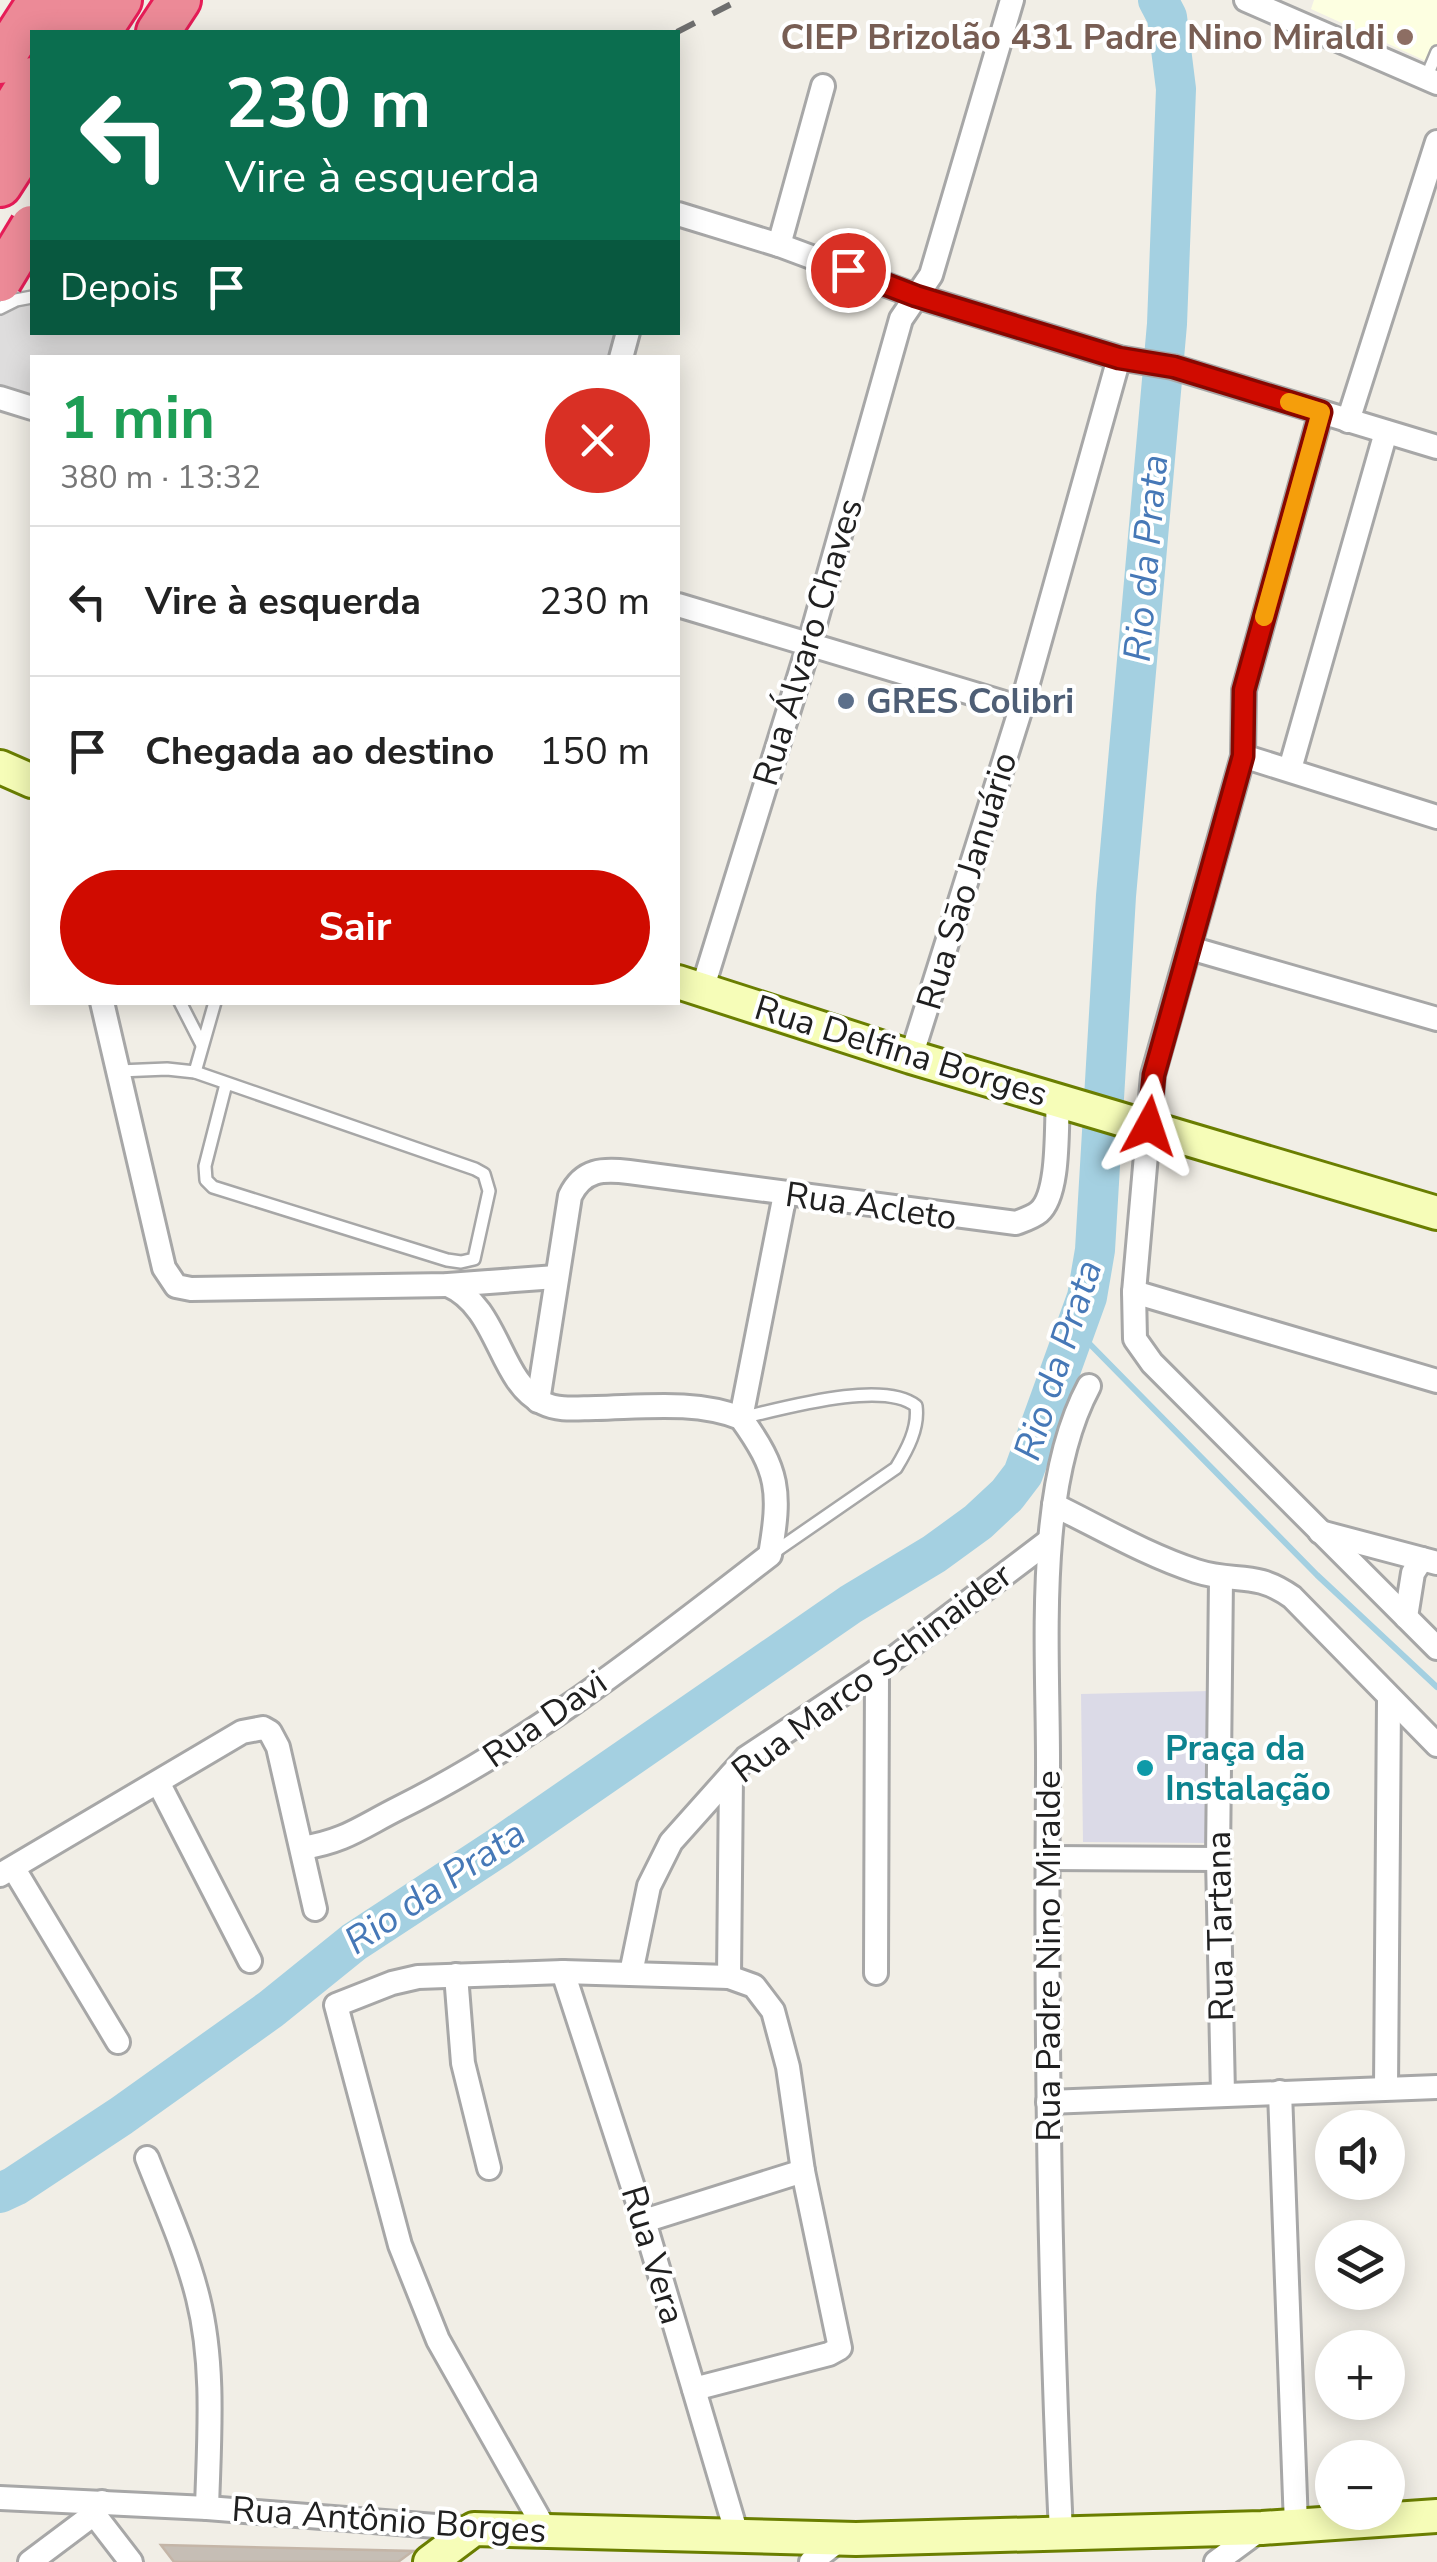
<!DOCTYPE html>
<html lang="pt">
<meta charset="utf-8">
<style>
:root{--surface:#fff;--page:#f6f6f6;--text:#222;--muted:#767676;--line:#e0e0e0;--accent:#d00b00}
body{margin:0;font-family:"Nunito Sans",sans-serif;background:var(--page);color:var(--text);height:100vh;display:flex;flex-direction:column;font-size:38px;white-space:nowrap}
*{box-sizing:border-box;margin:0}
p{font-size:32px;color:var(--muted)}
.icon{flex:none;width:55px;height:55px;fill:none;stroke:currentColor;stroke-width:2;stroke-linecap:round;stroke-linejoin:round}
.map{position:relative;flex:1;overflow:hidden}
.panel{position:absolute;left:30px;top:355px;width:650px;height:650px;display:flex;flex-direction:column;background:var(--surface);border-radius:0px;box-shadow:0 5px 25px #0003}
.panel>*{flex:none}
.top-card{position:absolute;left:30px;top:30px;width:650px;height:305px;border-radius:0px;box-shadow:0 5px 25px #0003;background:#0b6e4f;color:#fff;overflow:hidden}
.tools{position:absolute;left:1315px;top:2110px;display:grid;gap:20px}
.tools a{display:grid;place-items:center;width:90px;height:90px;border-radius:50%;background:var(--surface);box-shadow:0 5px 25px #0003;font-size:50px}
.pin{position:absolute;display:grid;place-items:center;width:85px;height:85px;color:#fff;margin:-42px;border:5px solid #fff;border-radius:50%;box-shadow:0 2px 10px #0007}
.me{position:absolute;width:110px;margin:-55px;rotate:5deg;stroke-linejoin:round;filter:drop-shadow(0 0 8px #0008)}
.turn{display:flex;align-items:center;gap:35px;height:210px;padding:0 30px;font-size:45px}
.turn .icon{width:130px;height:130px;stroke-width:2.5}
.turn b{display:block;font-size:70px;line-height:85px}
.then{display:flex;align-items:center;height:95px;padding:0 30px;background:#0003;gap:20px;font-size:38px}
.round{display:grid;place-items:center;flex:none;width:105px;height:105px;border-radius:52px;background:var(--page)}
.headline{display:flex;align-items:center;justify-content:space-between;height:170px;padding:0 30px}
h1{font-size:60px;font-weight:700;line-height:75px;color:#1e9e55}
.action{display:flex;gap:20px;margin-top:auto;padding:20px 30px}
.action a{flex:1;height:115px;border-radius:60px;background:var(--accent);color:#fff;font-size:40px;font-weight:700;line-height:115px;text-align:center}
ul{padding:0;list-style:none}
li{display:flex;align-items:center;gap:30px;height:150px;padding:0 30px;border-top:2px solid var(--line)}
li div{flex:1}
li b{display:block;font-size:38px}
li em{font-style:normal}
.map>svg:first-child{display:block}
.residential{fill:#dedddd}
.education{fill:#fdffe1}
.plaza{fill:#dbdae7}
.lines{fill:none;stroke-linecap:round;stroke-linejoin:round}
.stream{stroke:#a4d0e1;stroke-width:6}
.river{stroke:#a4d0e1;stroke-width:40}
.building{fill:#c6beb5;stroke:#c4b5a7;stroke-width:2.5}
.lane-casing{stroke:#a7a7a7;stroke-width:16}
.street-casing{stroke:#a7a7a7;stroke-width:28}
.secondary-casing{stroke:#6a7e00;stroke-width:38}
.highway-casing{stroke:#e61c57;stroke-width:48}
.lane{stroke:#fff;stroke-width:11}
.street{stroke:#fff;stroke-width:22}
.secondary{stroke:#f6fdb8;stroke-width:32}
.highway{stroke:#ec8a97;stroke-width:42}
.rail{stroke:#6e6e6e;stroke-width:6;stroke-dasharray:20 20;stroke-linecap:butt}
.highway-bridge-casing{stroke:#e61c57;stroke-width:48;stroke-linecap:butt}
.highway-bridge{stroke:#ec8a97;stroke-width:42}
.route-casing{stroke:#870700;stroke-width:25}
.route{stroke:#d00b00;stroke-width:18}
.slow{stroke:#f59e0b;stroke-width:18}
.education-dot{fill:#8d6e63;stroke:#fff;stroke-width:4}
.service-dot{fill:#5c6f8a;stroke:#fff;stroke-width:4}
.culture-dot{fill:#0f9aa8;stroke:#fff;stroke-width:4}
.labels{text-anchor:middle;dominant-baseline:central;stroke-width:8;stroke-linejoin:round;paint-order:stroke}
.education-label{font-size:35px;font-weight:bold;fill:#785e54;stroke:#fff;text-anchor:end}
.street-label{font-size:35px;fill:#202020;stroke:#fff}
.service-label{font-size:35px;font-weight:bold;fill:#4e5e75;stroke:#fff;text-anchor:start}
.culture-label{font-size:35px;font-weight:bold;fill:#0d838f;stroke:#fff;text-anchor:start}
.water-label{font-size:38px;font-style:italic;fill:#4678b7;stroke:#fff}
</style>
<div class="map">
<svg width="1437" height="2562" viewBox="0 0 1437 2562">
<rect width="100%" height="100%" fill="#f1eee6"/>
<!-- residential -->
<path class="residential" d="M32,303V332L627,333L619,358H32V395L0,385V306Z"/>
<!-- education -->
<path class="education" d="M1314,0H1437V66L1311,9Z"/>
<!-- plaza -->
<path class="plaza" d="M1210,1691L1208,1843L1083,1842L1081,1694Z"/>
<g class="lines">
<!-- stream -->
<path class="stream" d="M1075,1329L1317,1575L1437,1687"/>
<!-- river -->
<path class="river" d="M0,2193L15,2186L121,2116L271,2009L354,1942L499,1847L851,1604L934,1554L978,1522L1007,1495L1023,1474L1087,1297L1095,1250L1116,896L1167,324L1176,89L1167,17L1158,0"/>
</g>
<!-- building -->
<path class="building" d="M161,2545L413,2551L398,2562H174Z"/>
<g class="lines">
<!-- lane casing -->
<g class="lane-casing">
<g id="lane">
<path d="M1426,78L1437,52"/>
<path d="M0,308L16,300L32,297"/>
<path d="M180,1002L202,1045"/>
<path d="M119,1071L167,1069L195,1072L475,1169L484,1174L489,1191L474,1259L461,1262L447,1260L213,1187L206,1180L205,1166L226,1084"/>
<path d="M195,1072L215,1002"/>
<path d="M741,1418C781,1409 883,1379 916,1406C919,1428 907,1450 896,1468L773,1553"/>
</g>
</g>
<!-- street casing -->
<g class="street-casing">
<g id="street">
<path d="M1246,0L1437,83"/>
<path d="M678,214L779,245L916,296L1119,358L1173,367L1437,447"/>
<path d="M779,245L823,86"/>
<path d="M621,358L628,332"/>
<path d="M0,398L32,408"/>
<path d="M1321,412L1244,690L1243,756L1153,1075L1134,1292L1135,1339L1152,1363L1437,1648"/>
<path d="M1348,421L1437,142"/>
<path d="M678,605L1021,708"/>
<path d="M1243,756L1437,817"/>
<path d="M1290,769L1386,432"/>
<path d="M1190,948L1437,1019"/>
<path d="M702,990L809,645L901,319L931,275L1012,0"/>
<path d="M102,1002L164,1268L176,1286L191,1289L448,1285L556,1277"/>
<path d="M911,1057L1021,708L1119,358"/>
<path d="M1134,1292L1437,1381"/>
<path d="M538,1401L570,1196C583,1169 603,1169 629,1172L1016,1223C1024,1220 1033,1217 1039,1212C1060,1194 1056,1127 1058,1099"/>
<path d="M741,1418L785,1194"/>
<path d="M1054,1505C1101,1528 1147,1555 1196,1571C1236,1584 1254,1570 1292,1597L1437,1745"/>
<path d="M1320,1532L1437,1563"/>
<path d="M1221,1578L1218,1859L1223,2094"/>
<path d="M1406,1617L1413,1573L1422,1559"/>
<path d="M159,1784L250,1961"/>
<path d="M302,1848C346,1841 361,1827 399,1808C532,1742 652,1646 770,1555C781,1491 779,1471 741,1418C696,1400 643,1407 596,1408C578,1408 559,1411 543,1403C498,1381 500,1308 448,1285"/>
<path d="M1047,1858L1218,1859"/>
<path d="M14,1869L118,2042"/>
<path d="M0,1875L242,1732L263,1728L270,1732L278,1747L315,1909"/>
<path d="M563,1972L644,2221L738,2538"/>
<path d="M631,1973L649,1886L671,1842L746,1758L877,1671L1050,1540"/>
<path d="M876,1973L877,1671"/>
<path d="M456,1975L463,2063L489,2168"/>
<path d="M729,1977L731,1775"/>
<path d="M1386,2088L1389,1699"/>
<path d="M1280,2092L1296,2525"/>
<path d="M1048,2102L1437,2087"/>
<path d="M147,2158C165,2204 186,2250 198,2298C215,2366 209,2439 207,2508"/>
<path d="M644,2221L803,2171"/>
<path d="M0,2498L207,2508L474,2529"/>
<path d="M94,2514L131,2562"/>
<path d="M546,2531L438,2340L400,2245L336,2005L392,1983L418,1977L563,1972L729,1977L754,1986L773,2011L788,2067L803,2171L840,2348L829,2354L694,2389"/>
<path d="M1061,2533C1049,2280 1046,2027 1048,1774C1049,1658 1033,1490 1089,1386"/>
<path d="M30,2562L94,2514L102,2502"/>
<path d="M811,2562L842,2538"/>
<path d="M1216,2562L1261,2529"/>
</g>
</g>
<!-- secondary casing -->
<g class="secondary-casing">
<g id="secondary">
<path d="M0,767L32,781"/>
<path d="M678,982L911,1057L1437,1213"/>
<path d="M430,2562L474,2529L856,2539L1262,2528L1437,2516"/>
</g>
</g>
<!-- highway casing -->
<g class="highway-casing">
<g id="highway">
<path d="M62,32L82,0"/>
<path d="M99,32L120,0"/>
<path d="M158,32L179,0"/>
<path d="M0,62L40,0"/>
<path d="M0,131L32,79"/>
<path d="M0,185L32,135"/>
</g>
</g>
<!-- lane -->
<use href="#lane" class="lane"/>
<!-- street -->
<use href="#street" class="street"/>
<!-- secondary -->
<use href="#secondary" class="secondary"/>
<!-- highway -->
<use href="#highway" class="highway"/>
<!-- rail -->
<g class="rail">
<path d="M677,32L739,0"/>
<path d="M0,248H32"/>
</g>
<!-- highway-bridge casing -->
<g class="highway-bridge-casing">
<path id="highway-bridge" d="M0,280L32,227"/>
</g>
<!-- highway-bridge -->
<use href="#highway-bridge" class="highway-bridge"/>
</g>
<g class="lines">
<!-- route casing -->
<g class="route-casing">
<path id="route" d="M848,270L916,296L1119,358L1174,367L1321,412L1244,690L1243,756L1154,1075L1149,1126"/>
</g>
<!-- route -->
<use href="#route" class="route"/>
<!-- slow -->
<path class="slow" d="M1264,617L1321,412L1289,402"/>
</g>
<!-- markers -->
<circle class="education-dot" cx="1405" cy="37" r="10"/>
<circle class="service-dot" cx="846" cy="701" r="10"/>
<circle class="culture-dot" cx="1145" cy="1768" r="10"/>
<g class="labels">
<!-- education labels -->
<g class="education-label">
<text x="1385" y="37">CIEP Brizolão 431 Padre Nino Miraldi</text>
</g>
<!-- street labels -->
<g class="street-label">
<text transform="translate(808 642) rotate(-73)">Rua Álvaro Chaves</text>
<text transform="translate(967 881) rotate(-73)">Rua Sāo Januário</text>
<text transform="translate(901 1051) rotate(17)">Rua Delfina Borges</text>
<text transform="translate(871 1206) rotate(8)">Rua Acleto</text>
<text transform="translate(872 1673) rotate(-37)">Rua Marco Schinaider</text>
<text transform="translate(545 1719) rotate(-35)">Rua Davi</text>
<text transform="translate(1220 1926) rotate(-91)">Rua Tartana</text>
<text transform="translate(1048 1956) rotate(-90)">Rua Padre Nino Miralde</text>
<text transform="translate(653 2255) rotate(73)">Rua Vera</text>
<text transform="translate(389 2520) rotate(4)">Rua Antônio Borges</text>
</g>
<!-- service labels -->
<g class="service-label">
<text x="866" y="701">GRES Colibri</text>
</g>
<!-- culture labels -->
<g class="culture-label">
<text x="1165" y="1748">Praça da<tspan x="1165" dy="40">Instalação</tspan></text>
</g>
<!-- water labels -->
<g class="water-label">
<text transform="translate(1146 558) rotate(-85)">Rio da Prata</text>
<text transform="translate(1058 1360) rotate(-72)">Rio da Prata</text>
<text transform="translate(435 1887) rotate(-34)">Rio da Prata</text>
</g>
</g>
</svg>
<div class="tools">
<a><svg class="icon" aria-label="sound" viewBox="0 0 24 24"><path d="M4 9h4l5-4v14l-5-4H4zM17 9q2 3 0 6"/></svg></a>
<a><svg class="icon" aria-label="layers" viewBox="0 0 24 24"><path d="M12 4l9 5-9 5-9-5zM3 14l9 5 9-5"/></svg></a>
<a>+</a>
<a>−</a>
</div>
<div class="pin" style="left:848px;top:270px;background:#d93025"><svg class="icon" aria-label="arrive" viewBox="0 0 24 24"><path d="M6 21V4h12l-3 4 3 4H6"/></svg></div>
<svg class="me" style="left:1149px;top:1126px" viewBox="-20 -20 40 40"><path d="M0-17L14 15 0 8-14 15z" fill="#d00b00" stroke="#fff" stroke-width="4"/></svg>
<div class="top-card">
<div class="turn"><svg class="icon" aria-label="left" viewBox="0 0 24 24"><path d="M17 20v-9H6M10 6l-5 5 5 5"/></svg><div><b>230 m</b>Vire à esquerda</div></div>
<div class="then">Depois<svg class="icon" aria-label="arrive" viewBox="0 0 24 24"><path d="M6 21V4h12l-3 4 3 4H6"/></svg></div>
</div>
<section class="panel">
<div class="headline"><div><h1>1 min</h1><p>380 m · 13:32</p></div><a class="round" style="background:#d93025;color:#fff"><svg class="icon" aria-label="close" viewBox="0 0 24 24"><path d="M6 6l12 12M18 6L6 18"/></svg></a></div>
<ul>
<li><svg class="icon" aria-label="left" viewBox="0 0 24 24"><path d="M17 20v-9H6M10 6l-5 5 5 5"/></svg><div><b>Vire à esquerda</b></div><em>230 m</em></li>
<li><svg class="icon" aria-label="arrive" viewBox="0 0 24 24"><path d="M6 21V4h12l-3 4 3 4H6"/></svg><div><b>Chegada ao destino</b></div><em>150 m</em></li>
</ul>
<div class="action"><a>Sair</a></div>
</section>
</div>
